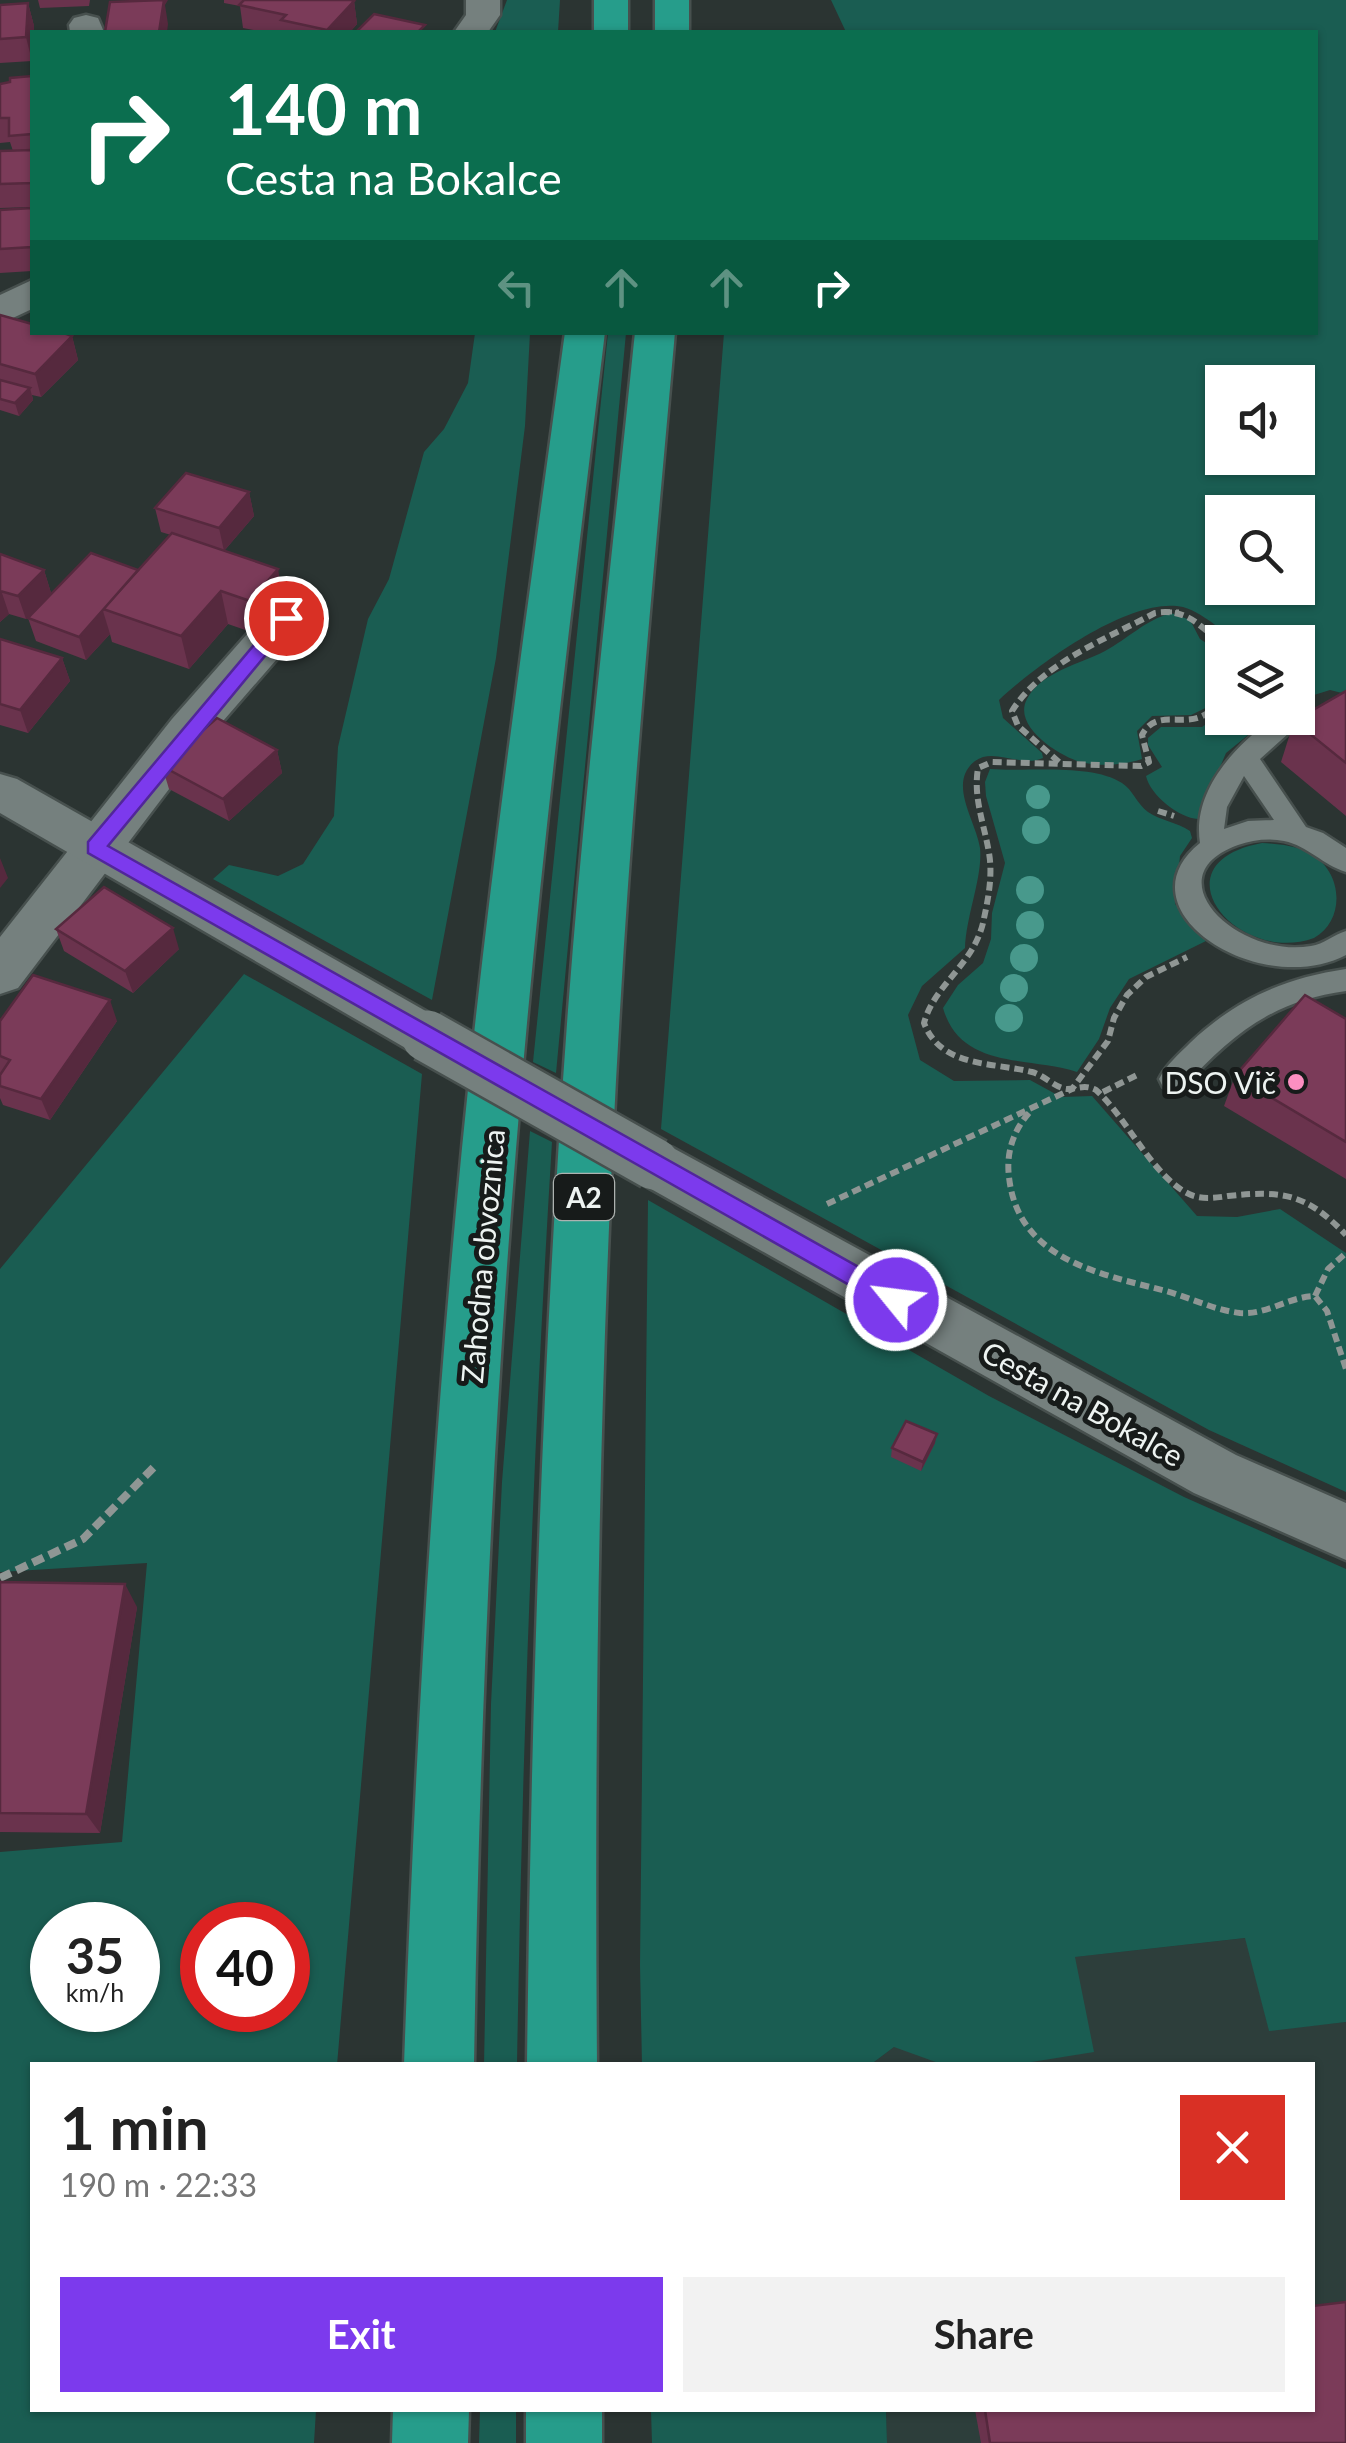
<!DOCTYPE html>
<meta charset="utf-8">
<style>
:root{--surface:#fff;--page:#f2f2f2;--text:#222;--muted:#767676;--accent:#7c3aed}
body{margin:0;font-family:Lato,sans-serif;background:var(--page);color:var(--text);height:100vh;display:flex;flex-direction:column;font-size:38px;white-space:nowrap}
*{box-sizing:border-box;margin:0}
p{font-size:32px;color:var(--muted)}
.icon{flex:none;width:55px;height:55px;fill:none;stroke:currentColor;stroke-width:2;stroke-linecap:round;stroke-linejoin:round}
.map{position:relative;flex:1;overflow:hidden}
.drawer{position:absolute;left:30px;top:2062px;width:1285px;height:350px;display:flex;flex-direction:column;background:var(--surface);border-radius:0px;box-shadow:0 2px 8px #0004}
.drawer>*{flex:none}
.top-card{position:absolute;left:30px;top:30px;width:1288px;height:305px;border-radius:0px;box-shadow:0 2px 8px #0004;background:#0b6e4f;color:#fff;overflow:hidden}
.fabs{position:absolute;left:1205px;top:365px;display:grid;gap:20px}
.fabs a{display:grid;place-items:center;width:110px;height:110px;border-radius:0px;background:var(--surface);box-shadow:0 2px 8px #0004;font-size:50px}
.speed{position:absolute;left:30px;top:1902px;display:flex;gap:20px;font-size:50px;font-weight:700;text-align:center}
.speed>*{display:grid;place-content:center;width:130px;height:130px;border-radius:50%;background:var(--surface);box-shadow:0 2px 8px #0004;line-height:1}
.speed small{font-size:25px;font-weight:400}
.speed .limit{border:15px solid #d22;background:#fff;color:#111}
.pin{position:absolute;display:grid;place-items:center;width:85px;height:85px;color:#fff;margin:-42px;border:5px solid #fff;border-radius:50%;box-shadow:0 2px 10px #0007}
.me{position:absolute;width:110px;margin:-55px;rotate:299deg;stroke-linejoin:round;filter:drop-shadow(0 0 8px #0008)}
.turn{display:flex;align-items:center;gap:35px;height:210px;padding:0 30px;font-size:45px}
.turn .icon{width:130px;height:130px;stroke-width:2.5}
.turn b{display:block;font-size:70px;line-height:85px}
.lanes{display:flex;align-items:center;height:95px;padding:0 30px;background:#0003;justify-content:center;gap:50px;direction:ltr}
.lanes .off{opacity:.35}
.round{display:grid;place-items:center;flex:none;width:105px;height:105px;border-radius:0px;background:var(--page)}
.headline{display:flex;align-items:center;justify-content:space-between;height:170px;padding:0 30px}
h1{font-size:60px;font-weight:700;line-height:75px}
.button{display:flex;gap:20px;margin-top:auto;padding:20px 30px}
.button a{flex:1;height:115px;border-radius:0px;background:var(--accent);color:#fff;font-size:40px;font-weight:700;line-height:115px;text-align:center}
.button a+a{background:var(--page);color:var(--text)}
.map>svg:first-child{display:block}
.built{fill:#2d3e3b}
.green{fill:#1a5d52;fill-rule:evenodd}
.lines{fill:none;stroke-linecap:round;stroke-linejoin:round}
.service-casing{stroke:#47504e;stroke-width:5}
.minor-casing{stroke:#47504e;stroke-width:5}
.tertiary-casing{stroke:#47504e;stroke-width:5}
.motorway-casing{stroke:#47504e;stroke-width:5}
.path-far2{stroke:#8f9694;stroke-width:5;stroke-dasharray:8 4;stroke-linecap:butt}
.path-far1{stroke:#8f9694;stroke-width:6;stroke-dasharray:9 5;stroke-linecap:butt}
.path{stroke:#8f9694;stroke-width:8;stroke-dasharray:12 6;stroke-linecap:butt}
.service{fill:#75807e;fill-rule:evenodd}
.minor{fill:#75807e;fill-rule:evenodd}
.tertiary{fill:#75807e;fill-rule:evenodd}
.motorway{fill:#269d8b;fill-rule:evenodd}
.tertiary-bridge-casing{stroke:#47504e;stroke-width:56;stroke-linecap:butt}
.tertiary-bridge{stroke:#75807e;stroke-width:51}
.tree{fill:#48998c}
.wall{fill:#6a334d}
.shaded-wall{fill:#56293e}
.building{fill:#7b3b59;stroke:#56293e;stroke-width:2.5}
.route{fill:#7c3aed;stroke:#51269a;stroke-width:2.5}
.poi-dot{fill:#fc8fc1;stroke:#171b1a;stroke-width:4}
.labels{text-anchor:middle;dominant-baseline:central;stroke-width:10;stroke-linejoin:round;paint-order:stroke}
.shield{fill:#171b1a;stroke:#adb2b0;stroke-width:2.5}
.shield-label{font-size:28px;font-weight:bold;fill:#edf3f1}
.poi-label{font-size:30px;fill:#edf3f1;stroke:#171b1a;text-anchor:end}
.street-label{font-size:30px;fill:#edf3f1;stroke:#171b1a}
</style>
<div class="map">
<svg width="1346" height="2443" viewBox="0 0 1346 2443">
<rect width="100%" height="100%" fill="#2b3432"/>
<!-- built -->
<path class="built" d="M1246,1938L1269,2030L1346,2022V2443H887L886,2410H1312V2065H870L906,2038L1074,1957Z"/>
<!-- green -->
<g class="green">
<path d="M507,0H560L558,32H495Z"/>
<path d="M831,0H1346V694L1330,690L1298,700V642C1282,642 1258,647 1243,642C1227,638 1207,614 1183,607C1131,595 1035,666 999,700L1003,718L1042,753L1043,758C1021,768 994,747 975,761C947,783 976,821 980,848C983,876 966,916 965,948L922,986L908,1015L920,1060L954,1081L1030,1080L1061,1097L1092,1096L1197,1216L1237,1217L1280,1209L1346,1253V1492L1209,1430L661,1129L724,333L1315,332V32H846ZM1222,382H1298V458H1222ZM1222,512H1298V588H1222Z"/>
<path d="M475,333H530L525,426L496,658L432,1000L213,879L229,865L278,876L303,864L334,816L338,747L368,619L389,579L424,452L444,429L468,383Z"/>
<path d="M608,333H626L556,1073L533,1062Z"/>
<path d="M1171,613L1190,620L1200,639L1222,653V700L1191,715L1152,716L1137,731L1142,759C1123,765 1101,767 1081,762C1059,756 1012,726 1027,699C1041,672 1080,664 1105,651C1129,638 1144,621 1171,613Z"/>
<path d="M1222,713V718H1269L1226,753L1198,819C1179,818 1150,795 1146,776L1162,767L1148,745V738L1161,727H1202Z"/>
<path d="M990,769C1027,772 1091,763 1122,783C1133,790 1137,804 1148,812C1161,821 1177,822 1190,831L1192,838L1180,856L1175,904L1208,940L1129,979L1110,1008L1099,1039L1077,1072C1028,1056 961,1070 943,1008L958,985L983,963L991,939L992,913L1005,863L986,796L985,782Z"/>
<path d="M1262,843C1277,844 1293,845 1307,852C1344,869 1346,921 1314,938C1236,966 1153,863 1262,843Z"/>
<path d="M244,974L422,1074L337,2065H32V2410H316L314,2443H0V1852L122,1842L147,1563L0,1572V1269ZM52,1925H138V2010H52ZM202,1925H288V2010H202Z"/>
<path d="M530,1131L552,1142C533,1450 522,1757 517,2065H484L491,1704L502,1482Z"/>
<path d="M648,1200L989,1396L1184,1497L1346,1569V2022L1269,2031L1245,1938L1075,1957L1094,2052L1013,2065H944L894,2047L870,2065H642L640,1965Z"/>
<path d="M480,2410H516V2443H479Z"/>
<path d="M651,2410H886L887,2443H652Z"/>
</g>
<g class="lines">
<!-- service casing -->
<g class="service-casing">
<g id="service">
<path d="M1298,711L1303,718L1299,724L1260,759L1306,827L1323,833L1346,848V872C1323,865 1308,846 1284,841C1269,838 1252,840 1238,845C1151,876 1238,959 1311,946C1324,944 1333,935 1346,931V955C1260,1000 1117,910 1200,843C1192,791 1234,747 1273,718H1298ZM1244,776L1274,820L1248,821L1224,829L1227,807Z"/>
<path d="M1346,969V991C1272,1001 1233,1034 1183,1087L1173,1090L1163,1087L1159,1079C1166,1065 1179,1054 1190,1043C1235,1000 1284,978 1346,969Z"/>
</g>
</g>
<!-- minor casing -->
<g class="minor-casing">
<g id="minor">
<path d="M466,0H500V15L488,32H454L466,15Z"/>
<path d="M86,15L98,18L104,32H70L69,25L74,18Z"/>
<path d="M32,280V309L0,324V295Z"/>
<path d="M287,603L303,607L309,618L303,629L204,743L18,988L0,994V937L172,719L271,607Z"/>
</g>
</g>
<!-- tertiary casing -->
<g class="tertiary-casing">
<g id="tertiary">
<path d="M0,774L17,779L445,1022L453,1036L445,1050L427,1056L409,1050L0,813Z"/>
<path d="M654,1142L673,1148L1236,1455L1346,1503V1560L1194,1493L635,1180L627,1164L635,1148Z"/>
</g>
</g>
<!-- motorway casing -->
<g class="motorway-casing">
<g id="motorway">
<rect x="594" y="0" width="34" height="32"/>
<rect x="655" y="0" width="34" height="32"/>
<path d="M565,332H605C572,604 538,876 516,1149C491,1454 479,1759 474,2065H404C415,1759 432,1453 462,1148C489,876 528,604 565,332Z"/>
<path d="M635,332H675C655,558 633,784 620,1010C599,1362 594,1713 597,2065H527C531,1713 542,1361 568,1010C585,784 612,558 635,332Z"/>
<path d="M393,2410H469L468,2443H392Z"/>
<rect x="526" y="2410" width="76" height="33"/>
</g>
</g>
<!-- path-far2 -->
<path class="path-far2" d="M1164,612H1179"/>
<!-- path-far1 -->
<g class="path-far1">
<path d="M1222,704C1215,708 1208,714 1200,717C1179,725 1155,710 1142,735L1149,762L1141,766L992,762L978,768C973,798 984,823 989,853C993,876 988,900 983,923C973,965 934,985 924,1023C941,1068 993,1062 1032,1072C1044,1075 1055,1088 1067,1089C1079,1089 1084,1084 1096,1090C1127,1118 1153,1177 1189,1194C1201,1200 1215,1198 1228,1196C1283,1190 1307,1194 1346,1235"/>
<path d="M1059,762L1018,726L1012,711C1042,663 1106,639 1155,613C1186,608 1200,625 1222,645"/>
<path d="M1158,811L1174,816"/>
<path d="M1103,1092L1137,1075"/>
<path d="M1029,1113C1013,1131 1006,1153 1009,1177C1018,1260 1100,1274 1166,1291C1191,1298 1214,1310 1240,1313C1267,1315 1288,1297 1315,1296L1327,1311L1346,1369"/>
<path d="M827,1204L1072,1089L1108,1041L1114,1018L1127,995L1146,977L1187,957"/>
<path d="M1315,1296L1328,1269L1346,1253"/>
</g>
<!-- path -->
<path class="path" d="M0,1578L83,1539L154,1467"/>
<!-- service -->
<use href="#service" class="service"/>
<!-- minor -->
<use href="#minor" class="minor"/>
<!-- tertiary -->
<use href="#tertiary" class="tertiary"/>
<!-- motorway -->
<use href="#motorway" class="motorway"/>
<!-- tertiary-bridge casing -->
<g class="tertiary-bridge-casing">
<path id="tertiary-bridge" d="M427,1036L654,1164"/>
</g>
<!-- tertiary-bridge -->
<use href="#tertiary-bridge" class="tertiary-bridge"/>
</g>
<!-- trees -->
<g class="tree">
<circle cx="1038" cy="797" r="12"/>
<circle cx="1036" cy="830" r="14"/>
<circle cx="1030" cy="890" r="14"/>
<circle cx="1030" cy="925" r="14"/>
<circle cx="1024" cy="958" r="14"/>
<circle cx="1014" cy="988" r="14"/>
<circle cx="1009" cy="1018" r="14"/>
</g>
<!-- wall -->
<g class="wall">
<path d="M38,0H90L89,6L40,8Z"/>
<path d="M224,0H351L354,1L357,24L350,32H264L243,28L240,6L224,3Z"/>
<path d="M28,3L34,26V32H32V61L0,63V5Z"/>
<path d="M32,76V207L0,208V151H13L10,142L0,143V84Z"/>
<path d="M32,208V271L0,273V210Z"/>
<path d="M0,315L72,336L78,360L41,397L32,395L33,400L19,416L0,410Z"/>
<path d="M249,492L254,516L224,551L284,602L257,634L228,624L189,669L112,642L110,634L86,660L36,641L28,618L139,570L171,535L161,532L155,508Z"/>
<path d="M0,554L44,570L51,593L26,619L9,614L0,622Z"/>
<path d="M0,639L62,658L70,681L28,733L0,725Z"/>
<path d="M1346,691V816L1281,762L1294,721Z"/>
<path d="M277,750L282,773L229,821L169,789L162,766Z"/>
<path d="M56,929L179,949L133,993L64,951Z"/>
<path d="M1346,1019V1179L1224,1106L1235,1076Z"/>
<path d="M0,1021H117L50,1120L3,1105L0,1098Z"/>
<path d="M935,1443L921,1471L891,1457L892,1448Z"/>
<path d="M0,1582L137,1607L100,1833L0,1832Z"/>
<path d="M975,2410H1312L1346,2443H981Z"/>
</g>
<!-- shaded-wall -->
<g class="shaded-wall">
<path d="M163,0H168L165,5L168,24L167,32H159Z"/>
<path d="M354,1L357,24L350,32H327V30Z"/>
<path d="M28,3L34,26V32H32V61L26,37Z"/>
<path d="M72,336L78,360L41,397L35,374Z"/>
<path d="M30,388L33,400L19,416L15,403Z"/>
<path d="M249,492L254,516L224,551L219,528Z"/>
<path d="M278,569L284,602L257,634L250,601Z"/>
<path d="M44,570L51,593L26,619L18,596Z"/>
<path d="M1,590L9,614L0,622V591Z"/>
<path d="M221,591L228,624L189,669L181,636Z"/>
<path d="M103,611L110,634L86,660L79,637Z"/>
<path d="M62,658L70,681L28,733L20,710Z"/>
<path d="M277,750L282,773L229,821L223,799Z"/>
<path d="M0,858L8,878L0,888Z"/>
<path d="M173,928L179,949L133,993L125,971Z"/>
<path d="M110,1000L117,1021L50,1120L41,1099Z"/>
<path d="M937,1434L935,1443L921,1471L923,1462Z"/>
<path d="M125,1584L137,1607L100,1833L86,1814Z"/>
</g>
<!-- building -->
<g class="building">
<path d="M164,0L159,32H105L110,2Z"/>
<path d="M244,0H351L354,1L327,30L281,20L286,15L239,5Z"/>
<path d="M28,3L26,37L0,39V5Z"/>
<path d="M374,14L425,25L418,32H356Z"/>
<path d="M32,76V134L9,136V118H0V84L10,82V78Z"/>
<path d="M32,150V183L0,184V151Z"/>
<path d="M32,208V247L0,249V210Z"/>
<path d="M0,315L32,324V332H61L72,336L35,374L0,364Z"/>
<path d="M0,380L30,388L15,403L0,399Z"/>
<path d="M186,473L249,492L219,528L155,508Z"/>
<path d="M172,533L278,569L250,601L221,591L181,636L103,609Z"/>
<path d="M91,553L138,570L79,637L28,618Z"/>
<path d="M0,554L44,570L18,596L0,591Z"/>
<path d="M0,639L62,658L20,710L0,704Z"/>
<path d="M1346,691V763L1294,721Z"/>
<path d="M217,718L277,750L223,799L162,766Z"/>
<path d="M104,887L173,928L125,971L56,929Z"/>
<path d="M33,975L110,1000L41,1099L0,1086V1075L10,1060L0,1056V1021Z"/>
<path d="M1305,995L1346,1019V1142L1235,1076Z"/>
<path d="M906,1421L937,1434L923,1462L892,1448Z"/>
<path d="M0,1582L125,1584L86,1814L0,1813Z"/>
<path d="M1346,2302V2443H990L985,2410H1312V2306Z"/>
</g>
<!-- route -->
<path class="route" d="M286,612L296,618L293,622L108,846L905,1293L908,1300L905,1307H888L88,853V842L280,614Z"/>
<!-- markers -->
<circle class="poi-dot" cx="1296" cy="1082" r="10"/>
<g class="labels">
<!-- shield labels -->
<rect class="shield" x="554" y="1174" width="60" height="46" rx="8"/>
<g class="shield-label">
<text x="584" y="1197">A2</text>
</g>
<!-- poi labels -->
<g class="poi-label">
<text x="1276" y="1082">DSO Vič</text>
</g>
<!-- street labels -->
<g class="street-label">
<text transform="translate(482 1256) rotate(-85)">Zahodna obvoznica</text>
<text transform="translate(1083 1403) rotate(29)">Cesta na Bokalce</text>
</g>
</g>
</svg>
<div class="fabs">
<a><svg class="icon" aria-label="sound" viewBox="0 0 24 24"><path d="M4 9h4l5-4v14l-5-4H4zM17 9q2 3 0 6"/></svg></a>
<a><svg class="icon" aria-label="search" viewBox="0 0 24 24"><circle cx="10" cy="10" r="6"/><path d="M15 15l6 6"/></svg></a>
<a><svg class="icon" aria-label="layers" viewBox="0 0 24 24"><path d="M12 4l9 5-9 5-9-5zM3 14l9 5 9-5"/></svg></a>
</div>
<div class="speed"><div>35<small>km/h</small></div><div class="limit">40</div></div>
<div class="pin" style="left:286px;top:618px;background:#d93025"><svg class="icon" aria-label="arrive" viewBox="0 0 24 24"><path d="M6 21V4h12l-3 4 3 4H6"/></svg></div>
<svg class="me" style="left:896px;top:1300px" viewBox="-20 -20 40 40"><circle r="17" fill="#7c3aed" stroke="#fff" stroke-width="3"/><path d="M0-11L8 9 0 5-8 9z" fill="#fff"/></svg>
<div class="top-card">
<div class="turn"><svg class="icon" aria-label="right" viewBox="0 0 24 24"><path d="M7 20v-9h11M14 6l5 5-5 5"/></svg><div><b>140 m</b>Cesta na Bokalce</div></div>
<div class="lanes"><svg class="icon off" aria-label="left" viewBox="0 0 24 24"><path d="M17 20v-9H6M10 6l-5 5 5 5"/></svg><svg class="icon off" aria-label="ahead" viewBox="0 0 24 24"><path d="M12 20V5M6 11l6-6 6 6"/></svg><svg class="icon off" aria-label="ahead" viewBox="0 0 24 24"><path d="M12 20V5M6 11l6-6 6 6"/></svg><svg class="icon" aria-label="right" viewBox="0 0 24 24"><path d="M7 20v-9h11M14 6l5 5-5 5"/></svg></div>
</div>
<section class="drawer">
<div class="headline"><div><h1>1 min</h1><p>190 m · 22:33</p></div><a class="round" style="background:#d93025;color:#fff"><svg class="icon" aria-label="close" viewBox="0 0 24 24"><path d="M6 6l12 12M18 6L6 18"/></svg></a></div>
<div class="button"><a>Exit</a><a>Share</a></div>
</section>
</div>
